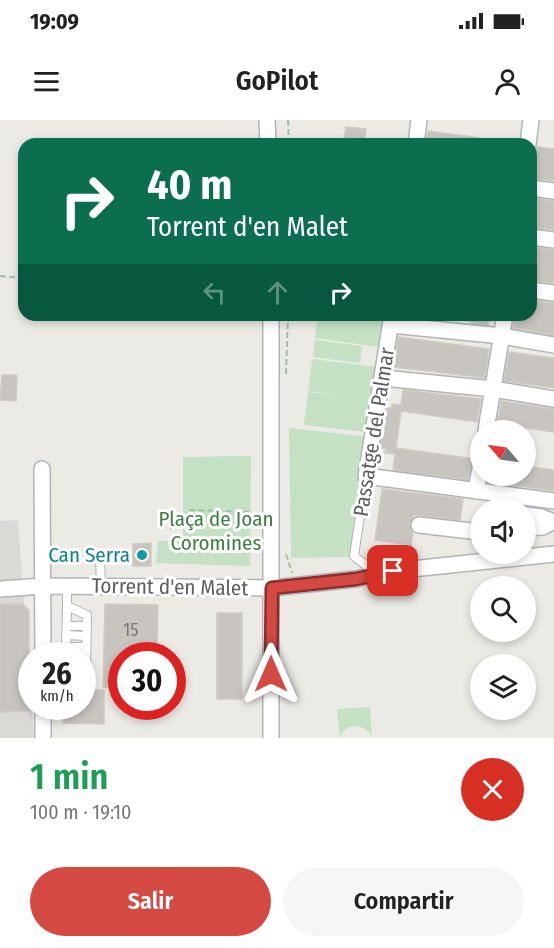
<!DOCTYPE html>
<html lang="es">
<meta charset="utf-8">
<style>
:root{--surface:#fff;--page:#f6f6f6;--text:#222;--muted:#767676;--accent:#d44942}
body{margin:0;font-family:"Fira Sans Condensed",sans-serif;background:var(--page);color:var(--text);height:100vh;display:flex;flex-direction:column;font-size:22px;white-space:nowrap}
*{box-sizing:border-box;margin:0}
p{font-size:20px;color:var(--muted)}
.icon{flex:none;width:33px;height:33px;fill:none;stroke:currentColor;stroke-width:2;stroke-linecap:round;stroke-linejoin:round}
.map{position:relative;height:618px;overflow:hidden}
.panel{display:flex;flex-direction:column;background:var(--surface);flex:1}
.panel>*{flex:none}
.banner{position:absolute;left:18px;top:18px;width:519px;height:183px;border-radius:18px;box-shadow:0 3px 9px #0003;background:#0b6e4f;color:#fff;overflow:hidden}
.needle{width:39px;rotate:299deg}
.fabs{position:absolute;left:470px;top:300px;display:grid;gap:12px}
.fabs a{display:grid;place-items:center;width:66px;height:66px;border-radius:50%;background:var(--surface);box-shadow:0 3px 9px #0003;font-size:30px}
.speed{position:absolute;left:18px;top:522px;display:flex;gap:12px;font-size:30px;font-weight:700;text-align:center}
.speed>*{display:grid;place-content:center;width:78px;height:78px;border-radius:50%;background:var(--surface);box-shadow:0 3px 9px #0003;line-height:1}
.speed small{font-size:15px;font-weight:400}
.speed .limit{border:9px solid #d22;background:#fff;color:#111}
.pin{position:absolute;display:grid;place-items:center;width:51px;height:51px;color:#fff;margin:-26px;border-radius:12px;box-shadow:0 3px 9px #0006}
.me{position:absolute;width:66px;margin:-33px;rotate:0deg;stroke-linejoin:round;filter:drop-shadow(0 0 4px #0008)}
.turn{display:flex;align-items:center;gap:21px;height:126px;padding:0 30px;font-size:27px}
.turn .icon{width:78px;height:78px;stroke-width:2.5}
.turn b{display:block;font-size:42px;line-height:51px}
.lanes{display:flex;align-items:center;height:57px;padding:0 30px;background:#0003;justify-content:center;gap:30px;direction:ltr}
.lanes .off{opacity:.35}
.round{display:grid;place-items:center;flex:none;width:63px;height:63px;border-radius:32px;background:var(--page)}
.summary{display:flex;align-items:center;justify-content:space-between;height:102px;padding:0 30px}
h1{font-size:36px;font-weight:600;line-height:45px;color:#1e9e55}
.cta{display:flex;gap:12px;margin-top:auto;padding:12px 30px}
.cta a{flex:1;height:69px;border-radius:36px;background:var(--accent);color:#fff;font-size:24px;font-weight:600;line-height:69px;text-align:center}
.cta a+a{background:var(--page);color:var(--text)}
.status{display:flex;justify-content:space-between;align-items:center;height:42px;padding:0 30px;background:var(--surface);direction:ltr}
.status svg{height:16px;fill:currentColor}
header{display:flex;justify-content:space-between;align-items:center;height:78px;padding:0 30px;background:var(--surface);font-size:27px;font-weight:600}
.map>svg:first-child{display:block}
.industrial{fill:#dbd9d6}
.green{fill:#c4e1c3}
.building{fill:#c8c5c0;stroke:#d0ccc3;stroke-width:1.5}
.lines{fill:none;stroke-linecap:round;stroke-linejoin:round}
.lane-casing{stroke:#b1b4b7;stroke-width:10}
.street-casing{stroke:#b1b4b7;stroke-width:18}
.path{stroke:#9dc1a6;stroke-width:2;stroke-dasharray:6 3;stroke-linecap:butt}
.lane{stroke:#fff;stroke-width:8}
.street{stroke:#fff;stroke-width:15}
.route-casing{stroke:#8a2f2b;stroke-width:15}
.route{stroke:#d44942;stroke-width:10}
.culture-dot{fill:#0f9aa8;stroke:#fff;stroke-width:2}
.labels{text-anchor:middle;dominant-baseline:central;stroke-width:6;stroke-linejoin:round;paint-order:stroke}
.number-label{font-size:18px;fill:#77787a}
.street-label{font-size:21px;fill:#5c5f62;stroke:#fff}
.park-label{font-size:21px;fill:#3f7e40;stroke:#fff}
.culture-label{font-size:21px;fill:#0d838f;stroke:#fff;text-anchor:end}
</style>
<div class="status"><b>19:09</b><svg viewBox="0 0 49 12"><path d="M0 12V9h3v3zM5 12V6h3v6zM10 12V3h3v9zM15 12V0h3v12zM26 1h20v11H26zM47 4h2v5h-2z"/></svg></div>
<header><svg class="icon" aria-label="menu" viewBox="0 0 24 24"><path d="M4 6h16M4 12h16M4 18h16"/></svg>GoPilot<svg class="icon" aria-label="person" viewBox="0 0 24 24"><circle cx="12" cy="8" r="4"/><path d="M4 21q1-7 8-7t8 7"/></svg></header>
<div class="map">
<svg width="554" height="618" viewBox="0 0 554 618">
<rect width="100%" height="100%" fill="#eceae4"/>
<!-- industrial -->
<path class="industrial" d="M18,400L34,618H0V401Z"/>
<!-- green -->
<g class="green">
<path d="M318,195H385L379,227L315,218Z"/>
<path d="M315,220L362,226L360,243L313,237Z"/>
<path d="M312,239L375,247L365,312L304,305L308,272L347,276L308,271Z"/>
<path d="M289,308L370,317L351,437L291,438Z"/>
<path d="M251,336L250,446L156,443L158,421H183V337Z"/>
<path d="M370,587L372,616C363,603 347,602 340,617L337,589Z"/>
</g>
<!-- building -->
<g class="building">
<path d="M346,7L366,9L364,24H343Z"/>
<path d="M428,11L479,18L478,24H426Z"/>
<path d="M537,27L554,29V61L532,58Z"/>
<path d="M531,78L554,81V110L531,107Z"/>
<path d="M531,127L554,130V163L531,160Z"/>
<path d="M531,180L554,183V215L513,208L515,195H531Z"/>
<path d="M458,195H490L488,205L475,204Z"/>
<path d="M398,217L489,229L485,258L394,247Z"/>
<path d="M509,232L554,238V268L504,261Z"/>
<path d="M2,255H17L16,281L0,280Z"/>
<path d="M403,270L481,279L477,302L401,291L396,328L476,339L471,346L468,360L393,350L395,334L385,333L386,329L380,328L387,287L392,288V284L401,285Z"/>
<path d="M501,281L554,289V312L497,304Z"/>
<path d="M525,346L554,350V371L487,362L489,356H525Z"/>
<path d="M382,369L463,379L460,400L415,395L409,403L413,413L411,425L375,420Z"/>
<path d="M151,423V446H133V424Z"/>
<path d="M0,484H22L29,490V591L0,592Z"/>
<path d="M105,484L158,485L157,536H122V568L103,567Z"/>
<rect x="217" y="493" width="25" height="86"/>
<path d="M82,570H104V604L63,603V586H82Z"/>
</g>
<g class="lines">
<!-- lane casing -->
<g class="lane-casing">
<g id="lane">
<path d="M366,356L354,436L377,454"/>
<path d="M100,436L101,466"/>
<path d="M67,466V486L87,495L86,549H82"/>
<path d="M67,506H87"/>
<path d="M66,515L86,516"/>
<path d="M66,527H86"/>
<path d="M66,536L67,486"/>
</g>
</g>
<!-- street casing -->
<g class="street-casing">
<g id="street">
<path d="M267,0L268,24"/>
<path d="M416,24L419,0"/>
<path d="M528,24L531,0"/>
<path d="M531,68L554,71"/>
<path d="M531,117L554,120"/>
<path d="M531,170L554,173"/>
<path d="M271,195V618"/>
<path d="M392,195L366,356L554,381"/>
<path d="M391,205L502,216L554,225"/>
<path d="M383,258L493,269L554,279"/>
<path d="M486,310L505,195"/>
<path d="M42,349L43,536"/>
<path d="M476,371L480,348"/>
<path d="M525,395L541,397L554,402"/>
<path d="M419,405L480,412"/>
<path d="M525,408L543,407L552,402"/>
<path d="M0,469L43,466L272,468L356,459L393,451L554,434"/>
<path d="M43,618V586"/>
</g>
</g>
<!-- path -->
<g class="path">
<path d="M288,0L289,24"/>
<path d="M0,156L24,158"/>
<path d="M286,254L288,195"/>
<path d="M170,409L190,390L251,392"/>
<path d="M286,434L292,453"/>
<path d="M408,435L411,425"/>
</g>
<!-- lane -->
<use href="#lane" class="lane"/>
<!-- street -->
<use href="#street" class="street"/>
</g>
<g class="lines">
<!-- route casing -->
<g class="route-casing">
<path id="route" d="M271,554L272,468L356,459L393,451"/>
</g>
<!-- route -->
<use href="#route" class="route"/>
</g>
<!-- markers -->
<circle class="culture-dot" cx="142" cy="435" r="6"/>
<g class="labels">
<!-- number labels -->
<g class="number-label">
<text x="131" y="510">15</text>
</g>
<!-- street labels -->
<g class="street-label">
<text transform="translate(374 312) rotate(-81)">Passatge del Palmar</text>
<text transform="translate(170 467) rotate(1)">Torrent d'en Malet</text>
</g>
<!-- park labels -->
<g class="park-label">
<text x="216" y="399">Plaça de Joan<tspan x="216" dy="24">Coromines</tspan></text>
</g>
<!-- culture labels -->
<g class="culture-label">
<text x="130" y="435">Can Serra</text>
</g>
</g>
</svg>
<div class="fabs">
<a><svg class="needle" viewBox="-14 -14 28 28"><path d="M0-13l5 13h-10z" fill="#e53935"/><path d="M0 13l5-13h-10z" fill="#767676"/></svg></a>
<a><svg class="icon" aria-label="sound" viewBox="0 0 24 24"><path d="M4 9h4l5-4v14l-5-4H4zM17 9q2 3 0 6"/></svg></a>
<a><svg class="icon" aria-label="search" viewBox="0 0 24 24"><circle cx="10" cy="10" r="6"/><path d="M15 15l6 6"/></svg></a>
<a><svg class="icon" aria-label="layers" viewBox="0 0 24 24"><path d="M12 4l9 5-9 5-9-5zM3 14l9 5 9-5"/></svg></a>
</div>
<div class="speed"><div>26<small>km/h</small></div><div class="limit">30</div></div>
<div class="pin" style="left:393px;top:451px;background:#d93025"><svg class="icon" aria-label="arrive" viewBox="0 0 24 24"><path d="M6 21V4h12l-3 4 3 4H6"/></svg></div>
<svg class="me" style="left:271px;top:554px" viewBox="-20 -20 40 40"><path d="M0-17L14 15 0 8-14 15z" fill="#d44942" stroke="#fff" stroke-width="4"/></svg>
<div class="banner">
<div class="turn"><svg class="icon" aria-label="right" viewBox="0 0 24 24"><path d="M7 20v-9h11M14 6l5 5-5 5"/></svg><div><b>40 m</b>Torrent d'en Malet</div></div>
<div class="lanes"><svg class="icon off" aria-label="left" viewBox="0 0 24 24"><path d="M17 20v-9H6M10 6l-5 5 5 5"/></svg><svg class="icon off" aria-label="ahead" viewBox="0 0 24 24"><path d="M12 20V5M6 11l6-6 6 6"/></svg><svg class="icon" aria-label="right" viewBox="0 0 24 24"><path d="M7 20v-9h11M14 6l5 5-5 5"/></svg></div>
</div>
</div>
<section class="panel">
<div class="summary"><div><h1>1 min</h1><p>100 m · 19:10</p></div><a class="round" style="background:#d93025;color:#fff"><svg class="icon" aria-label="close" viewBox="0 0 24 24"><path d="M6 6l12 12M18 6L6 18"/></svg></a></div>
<div class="cta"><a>Salir</a><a>Compartir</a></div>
</section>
